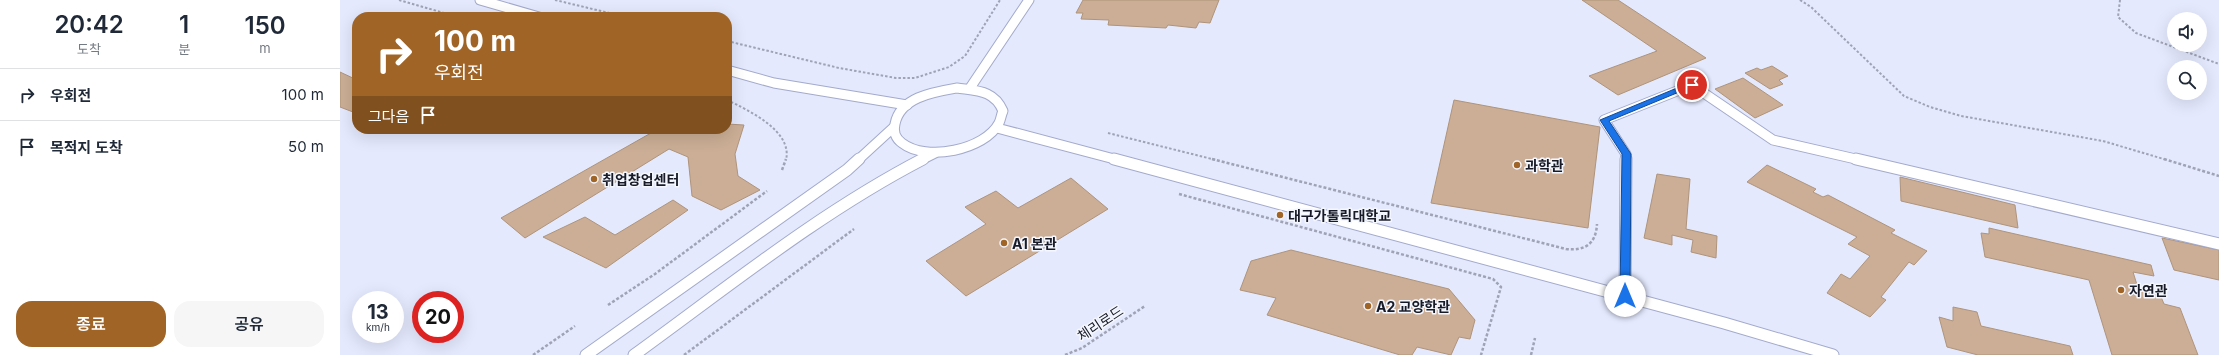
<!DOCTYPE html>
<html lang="ko">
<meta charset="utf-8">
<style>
:root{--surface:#fff;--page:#f6f6f7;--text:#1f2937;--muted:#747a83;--line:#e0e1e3;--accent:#a06526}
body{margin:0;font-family:Inter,"Noto Sans KR",sans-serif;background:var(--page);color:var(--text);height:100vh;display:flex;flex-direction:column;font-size:15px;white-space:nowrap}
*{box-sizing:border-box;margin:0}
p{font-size:13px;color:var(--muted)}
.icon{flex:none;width:22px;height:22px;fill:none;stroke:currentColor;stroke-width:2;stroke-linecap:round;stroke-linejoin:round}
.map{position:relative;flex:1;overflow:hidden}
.details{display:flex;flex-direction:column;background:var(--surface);width:340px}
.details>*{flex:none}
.hud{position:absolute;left:12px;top:12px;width:380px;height:122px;border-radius:16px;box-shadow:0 4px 16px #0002;background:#a06526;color:#fff;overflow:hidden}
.tools{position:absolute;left:1827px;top:12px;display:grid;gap:8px}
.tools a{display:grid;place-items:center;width:40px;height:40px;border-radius:50%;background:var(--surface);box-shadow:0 4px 16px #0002;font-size:20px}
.speed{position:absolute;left:12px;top:291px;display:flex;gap:8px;font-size:20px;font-weight:700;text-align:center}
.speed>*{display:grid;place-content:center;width:52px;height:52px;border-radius:50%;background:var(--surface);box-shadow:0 4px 16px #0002;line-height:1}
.speed small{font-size:10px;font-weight:400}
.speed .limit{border:6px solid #d22;background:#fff;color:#111}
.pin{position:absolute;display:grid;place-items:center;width:34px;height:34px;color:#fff;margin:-17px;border:2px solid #fff;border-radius:50%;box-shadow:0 1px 4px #0007}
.me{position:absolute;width:44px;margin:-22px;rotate:0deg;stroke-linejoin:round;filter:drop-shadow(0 0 3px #0008)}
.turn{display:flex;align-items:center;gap:14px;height:84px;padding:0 16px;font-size:18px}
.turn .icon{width:52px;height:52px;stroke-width:2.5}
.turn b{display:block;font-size:28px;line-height:34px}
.then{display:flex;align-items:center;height:38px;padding:0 16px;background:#0003;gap:8px;font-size:15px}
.eta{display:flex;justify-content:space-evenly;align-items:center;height:68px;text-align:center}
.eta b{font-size:24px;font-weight:600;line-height:28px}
.primary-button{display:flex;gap:8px;margin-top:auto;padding:8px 16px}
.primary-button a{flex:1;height:46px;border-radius:16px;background:var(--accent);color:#fff;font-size:16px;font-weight:600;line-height:46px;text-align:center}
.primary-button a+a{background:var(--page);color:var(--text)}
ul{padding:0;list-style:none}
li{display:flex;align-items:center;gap:12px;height:52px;padding:0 16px;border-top:1px solid var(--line)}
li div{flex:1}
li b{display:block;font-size:15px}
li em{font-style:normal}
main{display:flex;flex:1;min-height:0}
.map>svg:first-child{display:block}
.building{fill:#cbae95;stroke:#af947b}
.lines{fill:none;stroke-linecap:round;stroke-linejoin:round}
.service-far1-casing{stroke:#a3aacb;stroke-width:11}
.service-casing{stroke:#a3aacb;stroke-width:13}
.path-far1{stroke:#9fa3b5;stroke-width:2;stroke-dasharray:2.5 2;stroke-linecap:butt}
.path{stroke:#9fa3b5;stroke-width:2.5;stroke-dasharray:3 2;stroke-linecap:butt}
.service-far1{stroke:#fff;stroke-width:9}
.service{stroke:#fff;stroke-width:11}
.route{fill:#1a73e8;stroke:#114b97}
.poi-dot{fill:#a06526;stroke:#f5f7fe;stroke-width:1.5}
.labels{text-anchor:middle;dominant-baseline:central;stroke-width:3;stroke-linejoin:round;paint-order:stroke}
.poi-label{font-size:14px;font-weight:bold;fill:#181b27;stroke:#f5f7fe;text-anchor:start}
.street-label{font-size:14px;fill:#181b27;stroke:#f5f7fe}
</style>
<main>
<section class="details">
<div class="eta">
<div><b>20:42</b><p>도착</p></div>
<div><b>1</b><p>분</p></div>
<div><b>150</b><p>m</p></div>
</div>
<ul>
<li><svg class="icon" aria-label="right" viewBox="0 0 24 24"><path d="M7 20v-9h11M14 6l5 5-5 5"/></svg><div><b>우회전</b></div><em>100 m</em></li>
<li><svg class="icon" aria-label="arrive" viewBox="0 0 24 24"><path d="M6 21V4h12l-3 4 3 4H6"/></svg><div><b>목적지 도착</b></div><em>50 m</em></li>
</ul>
<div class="primary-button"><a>종료</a><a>공유</a></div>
</section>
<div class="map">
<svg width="1879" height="355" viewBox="0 0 1879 355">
<rect width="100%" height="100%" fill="#e4e9fe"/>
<!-- building -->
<g class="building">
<path d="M743,0H879L870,23L859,22L856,28L828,25L826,28L768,25L769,20L741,19L743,13H736Z"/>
<path d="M1242,0H1278L1366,58L1278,95L1249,76L1317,51Z"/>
<path d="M1432,66L1448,76L1439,80L1443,84L1430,89L1405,73L1417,68L1421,70Z"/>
<path d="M0,72L17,80V110L13,112L0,107Z"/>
<path d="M1403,78L1443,105L1415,118L1375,89Z"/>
<path d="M1114,100L1260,127L1248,228L1091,203Z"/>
<path d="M387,124L404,125L395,154L398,176L420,190L381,210L352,196L348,157L329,149L185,238L161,218L318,129H387Z"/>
<path d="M1427,165L1476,189L1473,192L1483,197L1488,195L1555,230L1551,233L1587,251L1574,265L1569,262L1541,297L1546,300L1530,317L1487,293L1501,274L1510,279L1530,256L1508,244L1517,237L1407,182Z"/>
<path d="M1317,174L1350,179L1346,229L1377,236L1376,258L1351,252L1353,240L1332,235V245L1304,238Z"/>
<path d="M1560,177L1675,205L1678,228L1561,201Z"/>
<path d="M731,178L768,209L626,296L586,261L646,224L625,207L656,191L678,208Z"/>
<path d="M333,200L348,210L266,268L203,237L245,217L275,235Z"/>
<path d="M1649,228L1811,265L1814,276L1793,272L1798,288L1819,292L1824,304L1840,308L1858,355H1772L1749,280L1645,257L1641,233L1649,234Z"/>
<path d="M1822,238L1879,250V280L1834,270Z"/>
<path d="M951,250L1109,289L1135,320L1130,339L1119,337L1111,355L1077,347L1072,355H1060L927,315L936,298L900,290L911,261Z"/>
<path d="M1613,307L1637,312L1641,326L1730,346L1733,355H1638L1607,347L1599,317L1613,321Z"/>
</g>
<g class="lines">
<!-- service-far1 casing -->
<g class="service-far1-casing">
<g id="service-far1">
<path d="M140,0L199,17"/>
<path d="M387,70L434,83L567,105"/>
<path d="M617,88C637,91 654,90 663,111C661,115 661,119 659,123C645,150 586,162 562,143C556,139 553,132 555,124C560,97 594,92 617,88Z"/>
<path d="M630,88L689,0"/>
<path d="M657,128L778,160"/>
<path d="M518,160L554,127"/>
<path d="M581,160L595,153"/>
<path d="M1286,160V154L1264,120L1352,85L1433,140L1520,160"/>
</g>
</g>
<!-- service casing -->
<g class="service-casing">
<g id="service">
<path d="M774,159L1384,323L1493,355"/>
<path d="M1516,159L1879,244"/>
<path d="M1285,296L1286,159"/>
<path d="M246,355L507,170L519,159"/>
<path d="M294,355C388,287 479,213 583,159"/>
</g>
</g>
<!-- path-far1 -->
<g class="path-far1">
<path d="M59,0L118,17"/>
<path d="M215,0L286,17"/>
<path d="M1460,0L1471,7L1564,96L1590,107L1621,116L1763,141L1827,160"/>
<path d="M1780,0L1778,17L1796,33L1879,64"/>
<path d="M387,41L499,68L556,78H575L609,67L625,56L660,0"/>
<path d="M387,100C408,110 453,131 446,160"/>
<path d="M768,133L876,160"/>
</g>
<!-- path -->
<g class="path">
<path d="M872,159L1226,249C1245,251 1256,244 1257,224"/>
<path d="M1824,159L1879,176"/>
<path d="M442,170L446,159"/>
<path d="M839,194L1153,279L1161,287L1141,355"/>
<path d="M268,305L315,274L427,191"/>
<path d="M193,355L235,326"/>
<path d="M344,355L514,229"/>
<path d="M725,355L742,348L805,306"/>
<path d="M1191,355L1195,338"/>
</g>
<!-- service-far1 -->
<use href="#service-far1" class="service-far1"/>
<!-- service -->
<use href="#service" class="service"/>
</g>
<!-- route -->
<path class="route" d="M1349,83L1356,85L1269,121L1291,154L1290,296L1285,300L1280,296L1282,154L1260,120Z"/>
<!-- markers -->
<g class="poi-dot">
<circle cx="1177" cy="165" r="4"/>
<circle cx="254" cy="179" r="4"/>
<circle cx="940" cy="215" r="4"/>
<circle cx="664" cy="243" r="4"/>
<circle cx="1781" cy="290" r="4"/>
<circle cx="1028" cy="306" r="4"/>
</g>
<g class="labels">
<!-- poi labels -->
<g class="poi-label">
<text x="1185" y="165">과학관</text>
<text x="262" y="179">취업창업센터</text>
<text x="948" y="215">대구가톨릭대학교</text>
<text x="672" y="243">A1 본관</text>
<text x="1789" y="290">자연관</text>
<text x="1036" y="306">A2 교양학관</text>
</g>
<!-- street labels -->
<g class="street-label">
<text transform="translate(760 323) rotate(-33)">체리로드</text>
</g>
</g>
</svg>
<div class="tools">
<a><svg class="icon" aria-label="sound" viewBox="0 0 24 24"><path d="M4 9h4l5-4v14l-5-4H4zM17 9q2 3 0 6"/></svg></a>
<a><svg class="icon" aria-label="search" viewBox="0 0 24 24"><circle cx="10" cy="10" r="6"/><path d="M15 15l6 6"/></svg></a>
</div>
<div class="speed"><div>13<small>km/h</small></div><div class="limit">20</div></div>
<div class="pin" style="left:1352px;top:85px;background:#d93025"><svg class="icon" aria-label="arrive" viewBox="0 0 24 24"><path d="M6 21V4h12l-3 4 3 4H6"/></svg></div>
<svg class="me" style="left:1285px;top:296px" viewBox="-20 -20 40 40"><circle r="19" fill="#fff"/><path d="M0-13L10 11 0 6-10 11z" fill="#1a73e8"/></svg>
<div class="hud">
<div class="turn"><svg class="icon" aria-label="right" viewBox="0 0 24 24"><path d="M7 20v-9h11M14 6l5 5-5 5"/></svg><div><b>100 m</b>우회전</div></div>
<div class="then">그다음<svg class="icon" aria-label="arrive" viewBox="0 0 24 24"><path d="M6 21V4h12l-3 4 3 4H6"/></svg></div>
</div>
</div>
</main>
